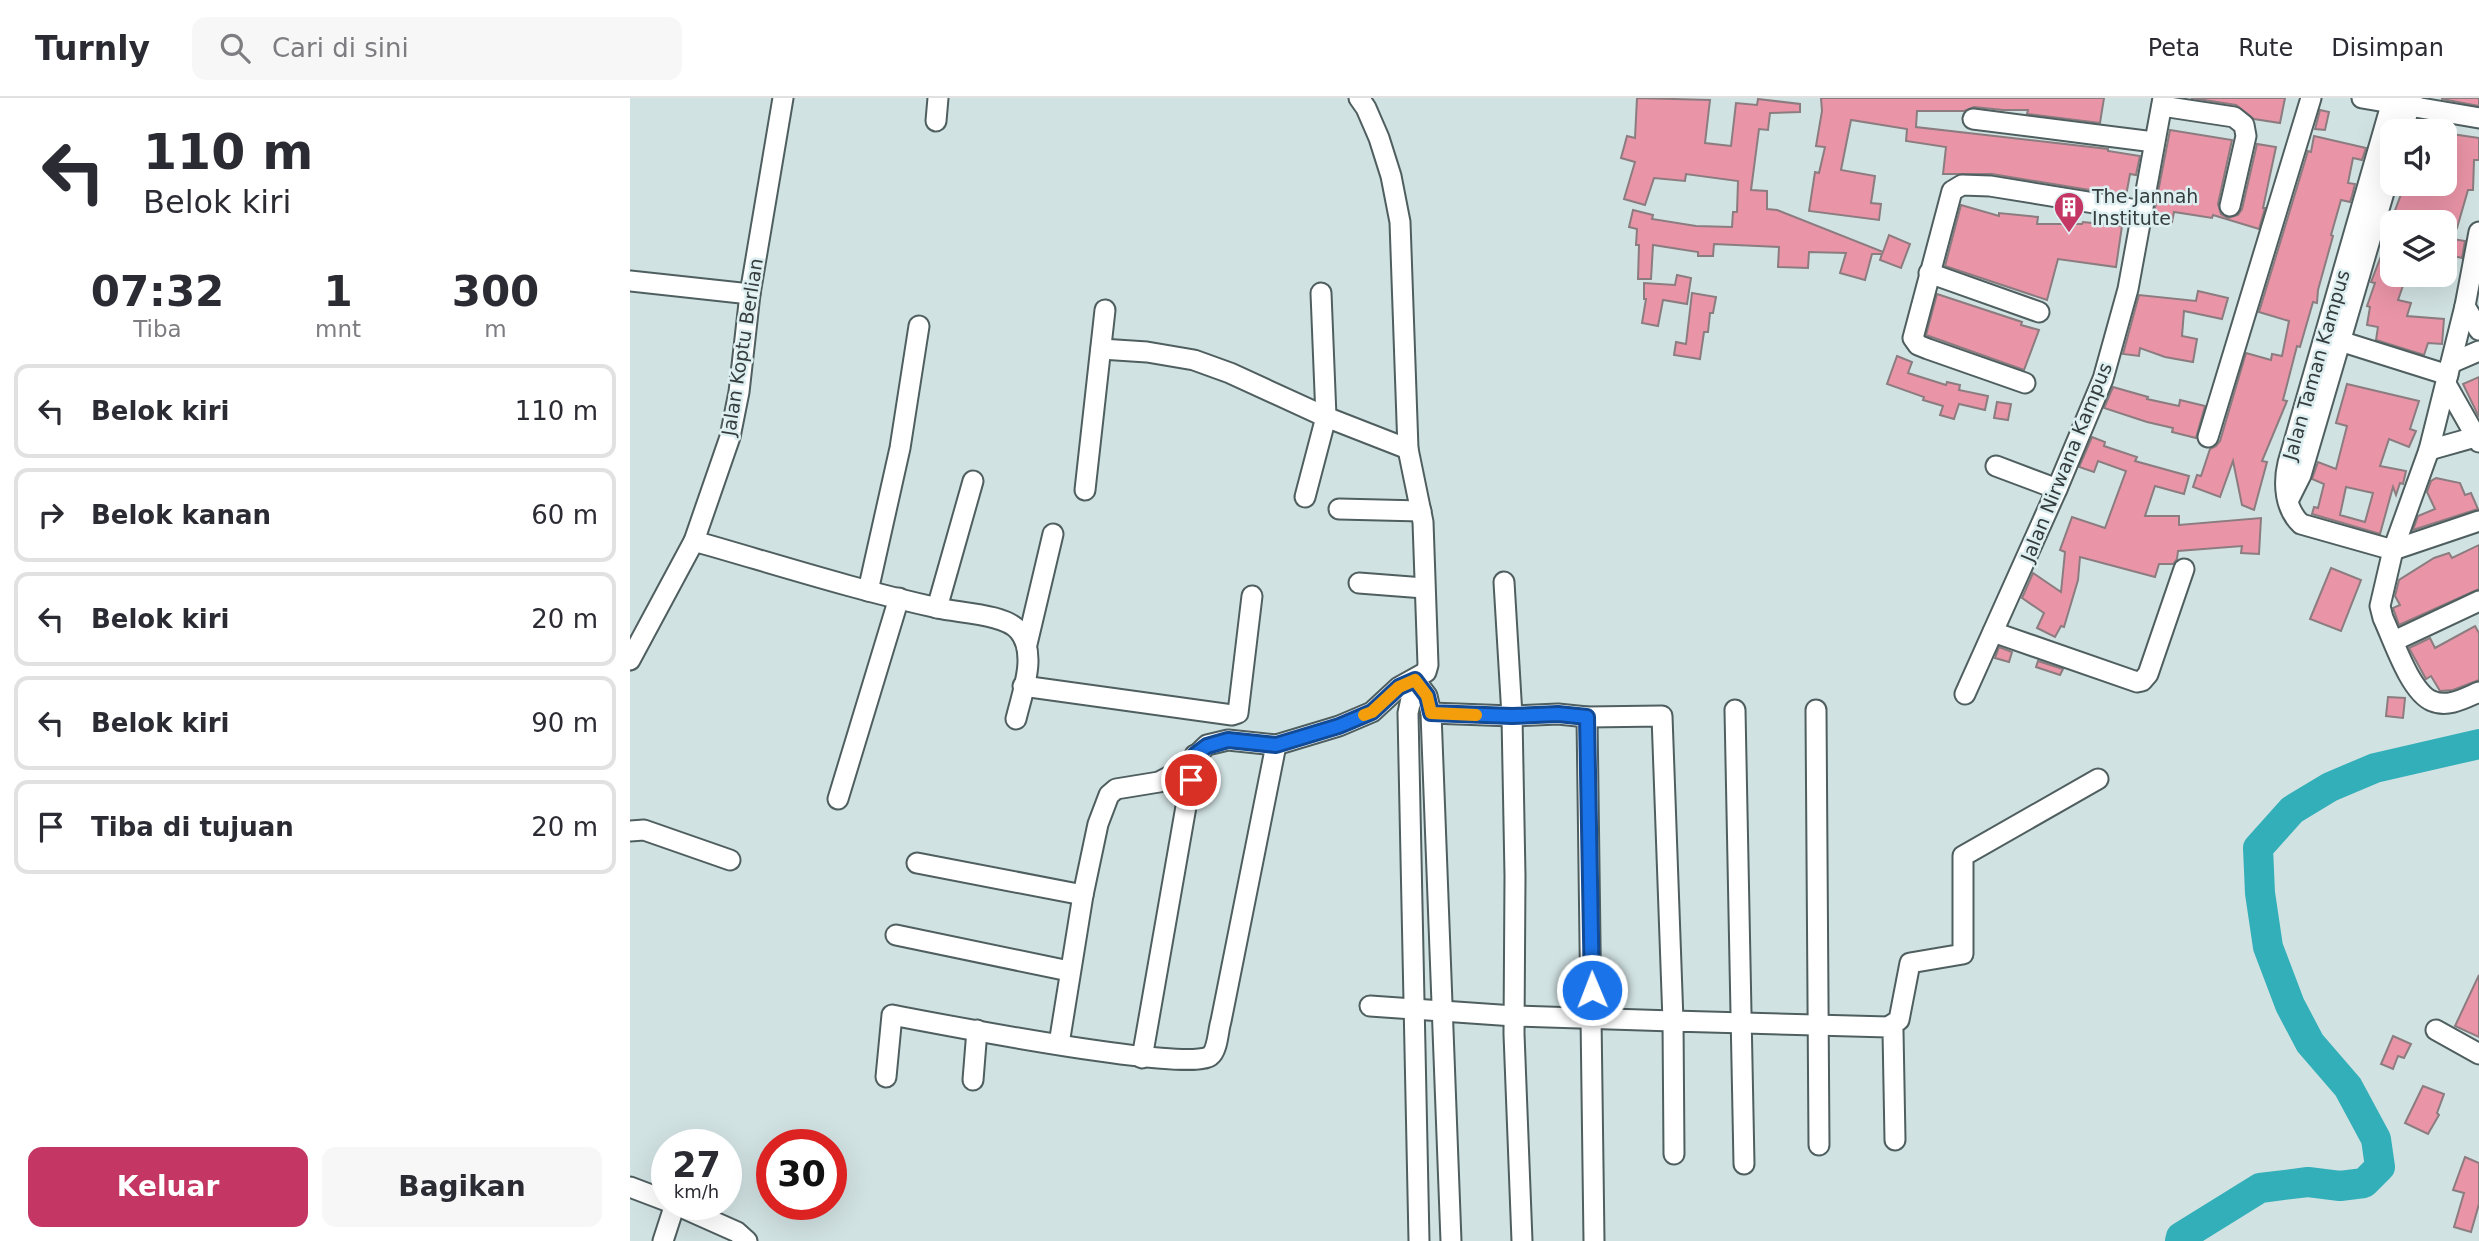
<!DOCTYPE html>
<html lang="id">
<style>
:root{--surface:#fff;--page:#f7f7f7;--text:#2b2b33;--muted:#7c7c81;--line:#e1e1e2;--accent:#c43765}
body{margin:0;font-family:"DejaVu Sans",sans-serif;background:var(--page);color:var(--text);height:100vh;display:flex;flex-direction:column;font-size:26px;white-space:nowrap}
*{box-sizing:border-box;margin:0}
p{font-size:23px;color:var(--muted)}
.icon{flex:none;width:38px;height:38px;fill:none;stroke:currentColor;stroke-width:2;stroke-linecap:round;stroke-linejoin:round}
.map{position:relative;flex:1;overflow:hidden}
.drawer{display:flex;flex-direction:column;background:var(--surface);width:630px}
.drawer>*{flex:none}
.banner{background:#fff;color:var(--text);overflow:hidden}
.tools{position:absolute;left:1750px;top:21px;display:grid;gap:14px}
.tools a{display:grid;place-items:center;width:77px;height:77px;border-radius:14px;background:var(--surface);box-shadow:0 7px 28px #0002;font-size:35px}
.speed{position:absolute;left:21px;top:1031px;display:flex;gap:14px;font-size:35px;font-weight:700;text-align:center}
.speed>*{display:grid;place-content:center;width:91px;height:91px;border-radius:50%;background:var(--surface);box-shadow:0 7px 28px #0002;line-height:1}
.speed small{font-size:18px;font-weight:400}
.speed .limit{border:10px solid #d22;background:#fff;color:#111}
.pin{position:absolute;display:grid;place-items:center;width:60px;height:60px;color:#fff;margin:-30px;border:4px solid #fff;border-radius:50%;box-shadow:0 2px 7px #0007}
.me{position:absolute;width:77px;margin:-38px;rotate:359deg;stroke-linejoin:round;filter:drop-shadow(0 0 5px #0008)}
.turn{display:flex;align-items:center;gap:24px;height:147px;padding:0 28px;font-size:32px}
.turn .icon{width:91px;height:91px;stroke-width:2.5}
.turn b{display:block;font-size:49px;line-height:60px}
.eta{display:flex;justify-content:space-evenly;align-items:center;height:119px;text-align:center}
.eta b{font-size:42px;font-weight:700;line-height:49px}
.action{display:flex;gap:14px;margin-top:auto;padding:14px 28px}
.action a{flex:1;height:80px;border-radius:14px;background:var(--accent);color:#fff;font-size:28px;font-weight:700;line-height:80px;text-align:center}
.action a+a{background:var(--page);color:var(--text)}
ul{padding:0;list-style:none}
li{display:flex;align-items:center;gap:21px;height:94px;margin:0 14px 10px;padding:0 14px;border:4px solid var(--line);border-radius:14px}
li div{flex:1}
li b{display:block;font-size:26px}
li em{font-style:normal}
header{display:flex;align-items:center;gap:42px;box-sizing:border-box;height:98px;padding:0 35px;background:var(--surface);border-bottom:2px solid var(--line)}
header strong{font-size:33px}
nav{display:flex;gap:38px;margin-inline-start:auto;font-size:24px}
.search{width:490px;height:63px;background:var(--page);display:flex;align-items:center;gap:18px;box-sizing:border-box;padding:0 24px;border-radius:14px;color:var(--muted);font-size:26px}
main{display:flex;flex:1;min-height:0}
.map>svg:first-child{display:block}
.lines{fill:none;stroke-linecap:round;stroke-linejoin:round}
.river{stroke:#32afb8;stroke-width:30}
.building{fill:#e994a7;stroke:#8b7c7f;stroke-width:2;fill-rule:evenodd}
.minor-casing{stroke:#4f5e5f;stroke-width:23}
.minor{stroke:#fff;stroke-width:19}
.route-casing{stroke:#114b97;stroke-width:18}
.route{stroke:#1a73e8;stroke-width:12}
.slow{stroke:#f59e0b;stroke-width:12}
.labels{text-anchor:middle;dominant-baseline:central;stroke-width:5;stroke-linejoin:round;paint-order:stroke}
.poi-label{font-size:19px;fill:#353c3d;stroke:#deeff1;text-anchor:start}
.street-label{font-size:19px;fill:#353c3d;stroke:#deeff1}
</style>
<header>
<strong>Turnly</strong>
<div class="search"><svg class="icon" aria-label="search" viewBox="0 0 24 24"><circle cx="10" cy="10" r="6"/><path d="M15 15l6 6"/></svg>Cari di sini</div>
<nav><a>Peta</a><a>Rute</a><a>Disimpan</a></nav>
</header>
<main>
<section class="drawer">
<div class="banner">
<div class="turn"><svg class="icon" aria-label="left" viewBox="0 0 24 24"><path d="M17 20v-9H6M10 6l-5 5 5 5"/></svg><div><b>110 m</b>Belok kiri</div></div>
</div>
<div class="eta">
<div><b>07:32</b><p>Tiba</p></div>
<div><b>1</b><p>mnt</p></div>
<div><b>300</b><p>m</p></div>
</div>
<ul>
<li><svg class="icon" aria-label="left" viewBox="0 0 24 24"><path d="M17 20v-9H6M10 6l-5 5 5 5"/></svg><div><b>Belok kiri</b></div><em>110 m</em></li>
<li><svg class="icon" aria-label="right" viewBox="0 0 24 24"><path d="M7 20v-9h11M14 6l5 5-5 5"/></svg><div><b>Belok kanan</b></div><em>60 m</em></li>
<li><svg class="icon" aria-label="left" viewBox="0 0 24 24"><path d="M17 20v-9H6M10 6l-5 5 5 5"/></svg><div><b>Belok kiri</b></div><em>20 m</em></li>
<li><svg class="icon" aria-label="left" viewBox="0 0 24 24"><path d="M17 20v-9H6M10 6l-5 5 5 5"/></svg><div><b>Belok kiri</b></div><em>90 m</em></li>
<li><svg class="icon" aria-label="arrive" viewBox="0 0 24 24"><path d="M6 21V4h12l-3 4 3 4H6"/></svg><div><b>Tiba di tujuan</b></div><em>20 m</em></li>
</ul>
<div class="action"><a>Keluar</a><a>Bagikan</a></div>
</section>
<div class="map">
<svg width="1849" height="1143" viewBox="0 0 1849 1143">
<rect width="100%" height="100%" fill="#d1e2e3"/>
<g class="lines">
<!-- river -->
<path class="river" d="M1550,1143L1551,1139L1630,1090L1678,1084L1710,1088L1734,1085L1750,1069L1746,1041L1718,989L1680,945L1660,907L1638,849L1630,795L1628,750L1662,712L1700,689L1745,670L1849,646"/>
</g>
<!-- building -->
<g class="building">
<path d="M1007,0L1080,2L1075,45L1101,48L1106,5L1127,7L1128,1L1170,6V14L1140,15L1138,32L1129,31L1121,92L1137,93V111L1147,112L1253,154L1259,137L1280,146L1271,170L1250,162L1252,156H1242L1235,182L1210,175L1216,155L1179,154L1178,170L1148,169L1149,149L1084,146L1083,158H1068V154L1023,147L1021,181H1008L1009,147H1006L1007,131L999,129L1003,112L1023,117L1022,121L1066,128L1102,129L1103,114H1107L1108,83L1056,76L1055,83L1024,80L1015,107L994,101L1005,64L991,60L997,38L1005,40Z"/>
<path d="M1191,0H1474L1470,25L1397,16L1398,12H1373L1344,9L1334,13H1287L1286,29L1478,51V53L1510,58L1506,77L1500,76L1496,98L1362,76H1313L1316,49L1276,43L1277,31L1221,22L1211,72L1245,78L1241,105L1251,106L1249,122L1179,113L1185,74L1189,75L1195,49L1186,48L1192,13Z"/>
<path d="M1561,0H1655L1650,25L1624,21L1606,7Z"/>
<path d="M1812,0H1849V8L1812,1Z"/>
<path d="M1690,12L1699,14L1695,32L1685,31Z"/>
<path d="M1540,32L1602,42L1588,106L1591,116L1598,120L1608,117L1612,111L1627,46L1646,49L1633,110H1635L1629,131L1583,117L1582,120L1544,114L1542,124L1523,120Z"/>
<path d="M1815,35L1849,40V62H1844L1843,92H1838L1827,130L1815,126V124H1766L1769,117L1764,115L1775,86H1815Z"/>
<path d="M1684,38L1736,50L1732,62L1723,60L1718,85L1725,86L1722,98L1720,104L1711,102L1701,137L1703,138L1688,192L1687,205L1683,204L1670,249L1667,248L1653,302L1657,303L1632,363L1637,364L1624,412L1612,407L1603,363L1590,399L1563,389L1567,377L1571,378L1580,351L1586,348L1590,343L1616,255L1641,262L1642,256L1652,258L1659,223L1629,214L1678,53L1681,54Z"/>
<path d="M1331,107L1369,118V115L1408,119L1407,126H1452L1453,124L1492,128L1486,169L1428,161L1417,202L1315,168Z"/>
<path d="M1760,135H1762V177L1776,179L1768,202L1781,205L1777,218L1814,221L1812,246L1798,245L1794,257L1746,242L1748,229L1737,227L1740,209L1737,208L1745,185L1741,184Z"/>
<path d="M1817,140L1835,143L1832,160L1815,156Z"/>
<path d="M1047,177L1061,180L1057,206L1033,202L1028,228L1012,225L1016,201H1014V185L1045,187Z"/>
<path d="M1568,193L1598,200L1592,221L1554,213L1552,238L1567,241L1563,264L1535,259L1510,250L1509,258L1493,256L1509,197L1566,203Z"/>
<path d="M1062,195L1086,199L1083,215H1080L1078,234H1074L1070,261L1044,257L1046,244L1056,246Z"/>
<path d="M1307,196L1392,224L1391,227L1409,232L1394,272L1296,237Z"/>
<path d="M1267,258L1282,264L1278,275L1316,287L1317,284L1330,287L1329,292L1358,298L1355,312L1329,306L1324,321L1310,317L1313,308L1293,302L1294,299L1257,286Z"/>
<path d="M1849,279V319L1833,286Z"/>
<path d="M1717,286L1789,303L1780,331L1786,333L1779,349L1759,341L1750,368L1776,373L1773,386L1770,385L1766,397L1763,389L1750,436L1682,416L1684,409L1688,410L1694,386L1682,381L1688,364L1706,371L1717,328L1706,325ZM1716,389L1743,395L1735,424L1710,417Z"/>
<path d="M1483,289L1518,299L1517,301L1549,308L1550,302L1575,308L1566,340L1542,334L1543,330L1517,324L1474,310Z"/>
<path d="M1367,304L1381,306L1378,322L1364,320Z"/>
<path d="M1462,339L1475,344L1474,348L1507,359L1505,363L1559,378L1554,396L1525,388L1515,418H1549V427L1631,420L1629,456L1611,455L1612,448L1548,453L1547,461L1543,466H1529L1525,479L1450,459L1448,482L1434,529L1431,528L1425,539L1407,530L1414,515L1392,500L1403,475L1431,494L1435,454L1430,452L1442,419L1475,430L1496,373L1468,363L1464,374L1449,369Z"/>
<path d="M1806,380L1830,385L1835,397L1841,395L1848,411L1783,432L1788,418L1805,411L1797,394L1801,383Z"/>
<path d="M1849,447V491L1769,527L1763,510L1770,507L1765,498L1769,482L1804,460L1819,455L1822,460Z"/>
<path d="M1701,470L1731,482L1711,533L1680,521Z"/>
<path d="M1845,528L1849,535V582L1823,592L1810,593L1801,578L1796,581L1779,550L1800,540L1805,550Z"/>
<path d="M1369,549L1382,554L1379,564L1365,560Z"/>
<path d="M1408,563L1433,571L1430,577L1406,569Z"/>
<path d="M1758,599L1775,600L1773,620L1756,618Z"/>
<path d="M1849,877V939L1825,928Z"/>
<path d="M1763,938L1781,946L1774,960L1768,958L1763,971L1751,966Z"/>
<path d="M1793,988L1814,996L1807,1015L1809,1017L1798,1036L1775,1025Z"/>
<path d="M1835,1059L1849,1065V1106L1841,1134L1824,1129L1834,1095L1823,1092Z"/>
</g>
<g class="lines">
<!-- minor casing -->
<g class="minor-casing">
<g id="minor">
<path d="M1732,0L1849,20"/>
<path d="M1763,0L1658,365C1653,386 1655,411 1671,426L1763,452L1849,423"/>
<path d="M1532,8L1604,19L1614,27L1616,38L1600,108"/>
<path d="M1343,21L1524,44"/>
<path d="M306,23L308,0"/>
<path d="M1772,33L1782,0"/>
<path d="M1849,134L1835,208L1799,352L1763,452L1750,508L1753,520C1763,541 1780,594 1802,603C1818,610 1835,600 1849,594"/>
<path d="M1299,175L1409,214"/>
<path d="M0,183L120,196"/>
<path d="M1835,208L1849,232"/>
<path d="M1710,243L1818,277"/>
<path d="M471,251L517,254L564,262L600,275L696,319L778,351"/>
<path d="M1821,265L1849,253"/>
<path d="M1395,285L1298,251L1288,247L1283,240L1322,93L1332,87L1360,88L1513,113"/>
<path d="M1816,286L1849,344"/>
<path d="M1578,339L1681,0"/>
<path d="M1799,352L1849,338"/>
<path d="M1366,368L1427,391"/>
<path d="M455,392L475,212"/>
<path d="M675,399L696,319L691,195"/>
<path d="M1659,401L1671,377L1762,67"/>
<path d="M709,411L791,413"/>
<path d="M64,443C145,466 226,492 308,510C329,515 376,516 389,533C408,556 392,595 386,621"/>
<path d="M874,484L882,618L885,778L884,936L892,1143"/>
<path d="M729,485L794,490"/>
<path d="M238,493L270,350L289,228"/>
<path d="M307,510L343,383"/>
<path d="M1363,534L1507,584L1512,583L1518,576L1554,471"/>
<path d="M1764,543L1849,503"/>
<path d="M397,546L423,436"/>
<path d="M0,562L64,443L100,339L109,294L120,196L153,0"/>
<path d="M393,588L602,617L608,615L622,498"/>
<path d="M1335,596L1427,391L1473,281L1498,191L1533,0"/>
<path d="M1105,612L1114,1066"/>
<path d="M1186,612L1189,1047"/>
<path d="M957,619L964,1143"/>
<path d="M208,701L269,500"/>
<path d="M0,733L14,732L100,762"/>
<path d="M287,765L453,797"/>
<path d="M266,837L439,873"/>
<path d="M740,908L884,918L1043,923L1032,618L957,619L928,616L882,618L801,615"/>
<path d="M1258,929L1269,922L1280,865L1333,856V758L1468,681"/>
<path d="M1806,932L1849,956"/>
<path d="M429,946L453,797L468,726L479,697L486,691L529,684L550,673L577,647L598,642L646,647L709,628L742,614L769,589L796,574L798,567L793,424L778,351L770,124L761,78L749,40L736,10L729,0"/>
<path d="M512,960L565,657"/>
<path d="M256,979L262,917C304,925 559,975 580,958C588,952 588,932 591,923L646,647"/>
<path d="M343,982L347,932"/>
<path d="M1044,1056L1043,923L1258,929L1263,933L1265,1042"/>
<path d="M0,1089L37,1103"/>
<path d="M44,1106L107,1134L117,1143"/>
<path d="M33,1143L45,1106"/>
<path d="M789,1143L778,615L785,582L797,598L801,615L821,1143"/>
</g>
</g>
<!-- minor -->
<use href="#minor" class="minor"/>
</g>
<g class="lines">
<!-- route casing -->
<g class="route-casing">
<path id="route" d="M561,682L565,657L577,648L598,642L646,647L709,628L742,614L769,589L785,582L797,598L801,615L882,618L928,616L957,619L962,892"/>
</g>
<!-- route -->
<use href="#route" class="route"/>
<!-- slow -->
<path class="slow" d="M734,617L742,614L769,589L785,582L797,598L801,615L846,617"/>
</g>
<!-- icons -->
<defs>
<g id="building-pin" transform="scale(1.575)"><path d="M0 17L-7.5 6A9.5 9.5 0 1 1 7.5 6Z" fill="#c43765" stroke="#deeff1"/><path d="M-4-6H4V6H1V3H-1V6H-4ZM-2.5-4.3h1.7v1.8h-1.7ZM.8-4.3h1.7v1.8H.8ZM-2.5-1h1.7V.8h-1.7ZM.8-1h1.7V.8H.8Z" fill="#fff"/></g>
</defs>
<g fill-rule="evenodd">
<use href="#building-pin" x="1439" y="109"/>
</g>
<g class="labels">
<!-- poi labels -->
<g class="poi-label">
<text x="1462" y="98">The Jannah<tspan x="1462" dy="22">Institute</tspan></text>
</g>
<!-- street labels -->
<g class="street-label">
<text transform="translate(112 249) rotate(-81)">Jalan Koptu Berlian</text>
<text transform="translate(1686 267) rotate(-74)">Jalan Taman Kampus</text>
<text transform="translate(1436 364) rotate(-68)">Jalan Nirwana Kampus</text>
</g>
</g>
</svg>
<div class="tools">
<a><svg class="icon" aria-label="sound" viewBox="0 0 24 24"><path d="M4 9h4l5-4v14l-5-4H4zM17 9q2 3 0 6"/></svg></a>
<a><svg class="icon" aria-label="layers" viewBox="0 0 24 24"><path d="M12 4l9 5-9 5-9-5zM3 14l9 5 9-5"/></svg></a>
</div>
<div class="speed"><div>27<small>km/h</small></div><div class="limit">30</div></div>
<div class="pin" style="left:561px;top:682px;background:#d93025"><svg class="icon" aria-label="arrive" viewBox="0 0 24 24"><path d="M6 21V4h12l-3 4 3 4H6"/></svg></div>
<svg class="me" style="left:962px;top:892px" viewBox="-20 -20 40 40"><circle r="17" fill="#1a73e8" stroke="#fff" stroke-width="3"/><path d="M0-11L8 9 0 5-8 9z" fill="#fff"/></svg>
</div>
</main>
